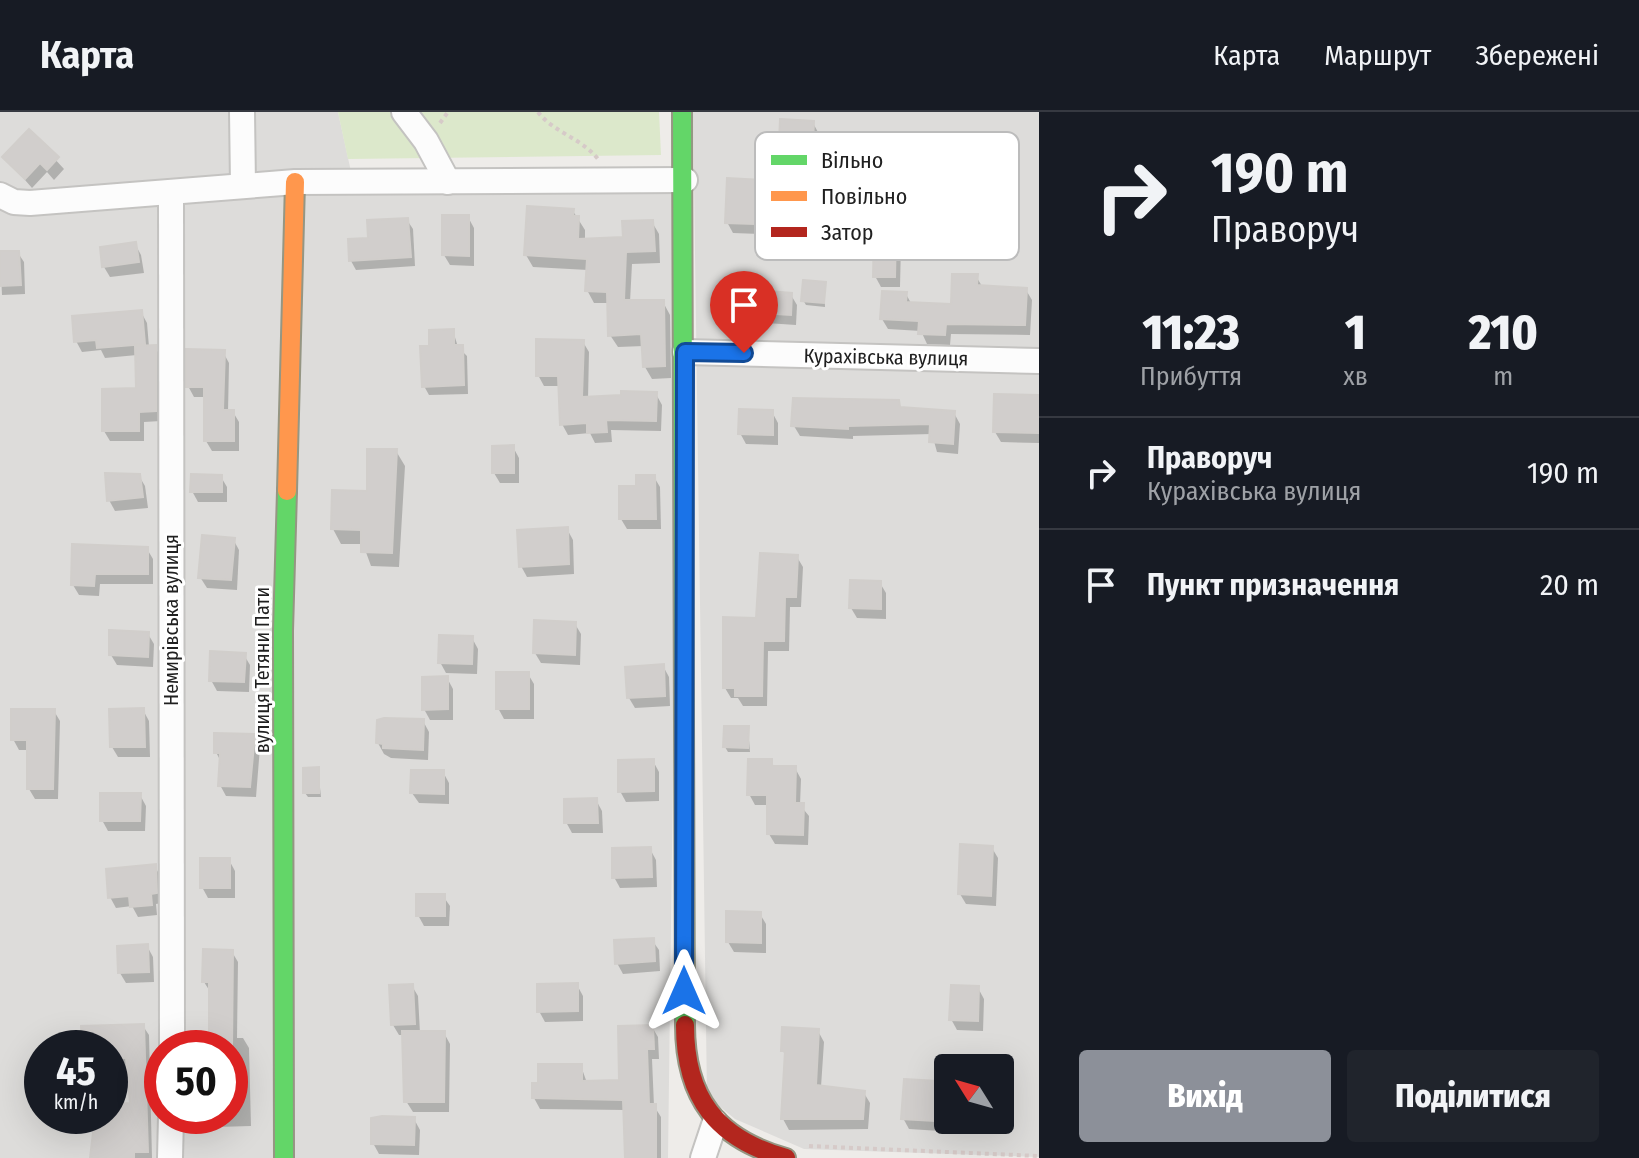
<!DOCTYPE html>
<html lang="uk">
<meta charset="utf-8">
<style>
:root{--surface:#171b24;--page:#20242c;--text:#f1f3f6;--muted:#9ea1a6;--line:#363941;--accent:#8c9099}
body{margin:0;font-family:"Fira Sans Condensed",sans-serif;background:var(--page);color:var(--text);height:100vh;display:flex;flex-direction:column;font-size:30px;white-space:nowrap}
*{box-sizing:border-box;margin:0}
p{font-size:26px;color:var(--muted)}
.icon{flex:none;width:44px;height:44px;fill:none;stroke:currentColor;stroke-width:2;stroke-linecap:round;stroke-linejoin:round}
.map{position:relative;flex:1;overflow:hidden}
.panel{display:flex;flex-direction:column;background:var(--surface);width:600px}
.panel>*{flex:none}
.hud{background:#171b24;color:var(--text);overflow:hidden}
.needle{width:52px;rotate:307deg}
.buttons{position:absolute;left:934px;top:942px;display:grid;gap:16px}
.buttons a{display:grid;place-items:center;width:80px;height:80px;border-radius:8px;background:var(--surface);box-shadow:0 8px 32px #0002;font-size:40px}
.speed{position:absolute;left:24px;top:918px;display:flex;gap:16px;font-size:40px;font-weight:700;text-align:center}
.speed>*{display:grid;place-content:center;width:104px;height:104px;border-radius:50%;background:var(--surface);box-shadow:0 8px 32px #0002;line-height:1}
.speed small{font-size:20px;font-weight:400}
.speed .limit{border:12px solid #d22;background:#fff;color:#111}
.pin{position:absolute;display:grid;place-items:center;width:68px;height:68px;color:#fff;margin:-82px -34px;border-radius:50% 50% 50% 0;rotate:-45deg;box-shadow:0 0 8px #0007}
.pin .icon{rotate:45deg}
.me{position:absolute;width:88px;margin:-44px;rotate:0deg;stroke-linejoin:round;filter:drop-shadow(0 0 6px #0008)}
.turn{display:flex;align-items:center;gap:28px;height:168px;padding:0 40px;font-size:36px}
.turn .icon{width:104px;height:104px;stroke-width:2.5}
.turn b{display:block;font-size:56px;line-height:68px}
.eta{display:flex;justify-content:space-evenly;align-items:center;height:136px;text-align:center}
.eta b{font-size:48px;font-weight:800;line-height:56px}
.primary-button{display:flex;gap:16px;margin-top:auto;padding:16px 40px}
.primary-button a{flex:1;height:92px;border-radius:8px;background:var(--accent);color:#fff;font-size:32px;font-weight:800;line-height:92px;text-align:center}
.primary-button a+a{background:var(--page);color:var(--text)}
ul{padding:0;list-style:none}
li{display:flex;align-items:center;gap:24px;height:112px;padding:0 40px;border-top:2px solid var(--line)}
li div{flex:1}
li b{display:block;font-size:30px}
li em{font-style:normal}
header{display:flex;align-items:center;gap:48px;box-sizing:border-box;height:112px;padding:0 40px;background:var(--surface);border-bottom:2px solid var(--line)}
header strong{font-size:38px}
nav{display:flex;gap:44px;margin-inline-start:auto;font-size:28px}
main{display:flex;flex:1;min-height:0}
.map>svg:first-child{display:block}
.residential{fill:#dddcda;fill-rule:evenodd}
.grass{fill:#dce8cb}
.shadow{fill:#0003}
.building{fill:#d1cecc;stroke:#d1cecb;stroke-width:2}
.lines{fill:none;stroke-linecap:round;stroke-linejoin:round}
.street-casing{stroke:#c4c3c1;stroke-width:28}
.fast-casing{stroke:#959683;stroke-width:22}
.slow-casing{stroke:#959683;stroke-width:22}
.jam-casing{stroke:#959683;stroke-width:22}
.path{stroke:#d6cac8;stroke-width:4;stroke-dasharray:4 4;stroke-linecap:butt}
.street{stroke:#fcfcfc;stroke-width:24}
.fast{stroke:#63d668;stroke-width:18}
.slow{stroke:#ff974d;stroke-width:18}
.jam{stroke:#b3261e;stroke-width:18}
.route-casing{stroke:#114b97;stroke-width:20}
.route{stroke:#1a73e8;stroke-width:14}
.labels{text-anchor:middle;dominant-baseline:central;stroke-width:6;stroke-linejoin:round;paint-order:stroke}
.street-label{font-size:20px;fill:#202020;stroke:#fff}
.key{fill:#fff;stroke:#bcbcbc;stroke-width:2}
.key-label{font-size:22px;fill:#202020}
</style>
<header>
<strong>Карта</strong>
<nav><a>Карта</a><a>Маршрут</a><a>Збережені</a></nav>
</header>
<main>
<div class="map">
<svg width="1039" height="1046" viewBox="0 0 1039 1046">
<rect width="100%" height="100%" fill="#eeece9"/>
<!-- residential -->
<g class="residential">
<path d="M0,0H338L355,78L674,81L677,350L668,1046H0ZM42,936H110V1004H42ZM162,936H230V1004H162Z"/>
<path d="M693,0H1039V1045L804,1037L735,1007L707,984ZM948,956H1000V1008H948Z"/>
</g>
<!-- grass -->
<path class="grass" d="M338,0H659L661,43L348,47Z"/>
<!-- shadow -->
<g class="shadow">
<path d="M813,11L819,22L818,42L808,41L806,68L770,66L764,55L781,33Z"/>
<path d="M29,19L64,57L54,68L47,60L32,76L5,45Z"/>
<path d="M761,69L767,80L760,122L733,121L727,110Z"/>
<path d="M573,99L585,118V129L625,127L652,110L659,122L660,151L632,152L630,190H663L670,203L671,266L652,267L645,255L644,234L618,235L610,223L609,191H594L587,178L588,158L533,155L526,143Z"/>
<path d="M468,105L474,116V154L450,153L444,143Z"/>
<path d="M407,108L413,117L415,154L356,158L351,149L370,128Z"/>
<path d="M895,122L901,132L900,175H881L875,164Z"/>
<path d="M135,132L141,143L144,161L110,165L104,155Z"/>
<path d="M0,141H18L24,150L25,182L2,183Z"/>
<path d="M976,164L983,176L1026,178L1032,188L1030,223L951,222L950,233L927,232L921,219L888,217L882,207L906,182L912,193L953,194Z"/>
<path d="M824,172L825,195L806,193L803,188Z"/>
<path d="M791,183L797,193L796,213L751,210L745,199Z"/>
<path d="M141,200L147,211L149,235H155L161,246V309L144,310V329H110L104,319L138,278L137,243L105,246L101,238L82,240L76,229Z"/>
<path d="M453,219L458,235L467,244L468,282L429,283L424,274L431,236Z"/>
<path d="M583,230L589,240L588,287L656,282L662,293L661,319L611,318L612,330L595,331L590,321L568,323L562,312L560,274H544L538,263Z"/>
<path d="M223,240L229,251L228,300H233L239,310V339H212L206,329V285H194L188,274Z"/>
<path d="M898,290L902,297L954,301L960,312L958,342L937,340L932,322L853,324V327L800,324L794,314Z"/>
<path d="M1039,296V331L1001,330L995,320Z"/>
<path d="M772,300L778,311V333L746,332L740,321Z"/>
<path d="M513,335L519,346V371H500L494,361Z"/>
<path d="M396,339L405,354L399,455L371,454L363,432H341L333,417L369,381Z"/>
<path d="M139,364L145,374L148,396L115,399L109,388Z"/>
<path d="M221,365L227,375V390H198L192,379Z"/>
<path d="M654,365L660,375L661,417H627L621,407L638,375Z"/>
<path d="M567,417L573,428L574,462L527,465L521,454Z"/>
<path d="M233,427L239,438L237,478L207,476L200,465Z"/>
<path d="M147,437L153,447V472H100L99,484L79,483L73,473Z"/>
<path d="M797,445L803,455L801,495H790L789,539H768L767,594H743L738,586H731L725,576Z"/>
<path d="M880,471L886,481V507L857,506L851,496Z"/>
<path d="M575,512L581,522L580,553L541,551L535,541Z"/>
<path d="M148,522L154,532L153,555L117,553L111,543Z"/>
<path d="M472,526L478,537L477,562L446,561L440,550Z"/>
<path d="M244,543L250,553L249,580L217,579L211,568Z"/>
<path d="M663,554L669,565L670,594L635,596L629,586Z"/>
<path d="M528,562L534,572V607H504L498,596Z"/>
<path d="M447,566L453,577V608H430L424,597Z"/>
<path d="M143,598L149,609L150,645H118L112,635Z"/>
<path d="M54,599L60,609L58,687H35L29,677V638H19L13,627Z"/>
<path d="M423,609L429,620L428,648L391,646L384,642L378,631Z"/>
<path d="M748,616L750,640H728L725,635Z"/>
<path d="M254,624L260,635L256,685L226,684L220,673L221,650L216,640Z"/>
<path d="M653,649L659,660V689L626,690L620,679Z"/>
<path d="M771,649L775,656H795L801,667L800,693L809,704L808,733L775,732L769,722V693H755L749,682Z"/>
<path d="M318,657L321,685H308L305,681Z"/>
<path d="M443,660L449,671V692L419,691L412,681Z"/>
<path d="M140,683L146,694L145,719H108L102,708Z"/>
<path d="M596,688L602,699L603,721H572L566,710Z"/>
<path d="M992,736L998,746L996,794L966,792L960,782Z"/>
<path d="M650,737L656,748L657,775L620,776L614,765Z"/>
<path d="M229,748L235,759V786H208L202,775Z"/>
<path d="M155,755L161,765L162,791L156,792L157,803L138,805L132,794L116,796L110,785Z"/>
<path d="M443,784L450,794L449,814H424L418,803Z"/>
<path d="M760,802L766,812V841L734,840L728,830Z"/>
<path d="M652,828L659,838L660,859L623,862L617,851Z"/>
<path d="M147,834L153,845L154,870L126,871L120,861Z"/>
<path d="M232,840L238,850L237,926H243L249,936L251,1014L217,1015L211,1004H230V936H208L211,881L204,870Z"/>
<path d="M577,873L583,884V909L545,910L539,899Z"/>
<path d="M412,874L418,884L420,921H444L450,932L449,1000H413L406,989L405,923H399L393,913Z"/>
<path d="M978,876L984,887L983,919L957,918L951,907Z"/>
<path d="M143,914L149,923L152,1046H93L96,1004H110V994L132,993L129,955H110V936L84,935Z"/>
<path d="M652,915L658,925L659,947H652L654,994L661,1005V1046H611H627L625,998L540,997L534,986L581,954L587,971L621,970Z"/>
<path d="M818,919L824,930L821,975L864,981L870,991L868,1017L789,1018L783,1007L787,946L783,939Z"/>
<path d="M937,971L943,982L940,1019L909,1017L903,1006Z"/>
<path d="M414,1007L420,1018L419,1043L379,1042L373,1031Z"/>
</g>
<!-- building -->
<g class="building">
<path d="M780,7L814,9L813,32L803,31L801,58L762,55L763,30L779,31Z"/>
<path d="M29,17L59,45L47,58L40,51L25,67L2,45Z"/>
<path d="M727,66L762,68L755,112L725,111Z"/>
<path d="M527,94L574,97L573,104H579L578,127L623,125L622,109L653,108L655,139L626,140L624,188H664L665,254L643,255L641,222L608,224L607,180L585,179L587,147L524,143Z"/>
<path d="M442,103H469V144L442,143Z"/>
<path d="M408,106L411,145L349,149L348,127L368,126L367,108Z"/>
<path d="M874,120H896L895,165H873Z"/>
<path d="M136,130L139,150L102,155L100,135Z"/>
<path d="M0,139H19L21,173L0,174Z"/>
<path d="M952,162H978L977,173L1027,176L1025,213L946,212L945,223L918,222L919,209L880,207L882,179L907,180L906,190L951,192Z"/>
<path d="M803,168L826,170L824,191L801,189Z"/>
<path d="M745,177L792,181L791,203L743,200Z"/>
<path d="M142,198L145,232L97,236L96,228L74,230L72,204Z"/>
<path d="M454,217V233H463L464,273L422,275L420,234H429V218Z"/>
<path d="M536,227L584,228L582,285L621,283V279L657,280L656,309L606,308L607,320L587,321V311L560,313L558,264H536Z"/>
<path d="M156,233V299L139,300V319H102V277L136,276L135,234Z"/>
<path d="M186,237L225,238L223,298H234V329H204V275H186Z"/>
<path d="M994,282L1039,283V321L993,320Z"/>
<path d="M793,286L899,288L900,295L955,299L953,332L929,330L930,312L848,314V317L791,314Z"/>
<path d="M739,297L773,298V323L738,322Z"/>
<path d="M514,333V361H492V334Z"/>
<path d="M367,337H397L392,441L361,440V418L331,417L332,378L367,379Z"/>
<path d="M105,361L140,362L143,385L107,389Z"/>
<path d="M191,362L222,363V380H190Z"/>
<path d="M636,363H655L656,407H619V374H636Z"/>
<path d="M568,415L569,452L519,455L517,418Z"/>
<path d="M202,423L235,426L231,468L198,466Z"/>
<path d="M72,432L148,435V462H95L94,474L71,473Z"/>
<path d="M760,441L798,443L796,485H785L784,529H763L762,584H735V576H723V505L756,506Z"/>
<path d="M850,468L881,469V497L849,496Z"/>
<path d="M534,508L576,510L575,543L533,541Z"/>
<path d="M109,518L149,520L148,545L109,543Z"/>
<path d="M439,523L473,524L472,552L438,551Z"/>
<path d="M210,539L246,541L244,570L209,569Z"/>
<path d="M664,552L665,584L627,586L625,555Z"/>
<rect x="496" y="560" width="33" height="37"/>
<path d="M448,564V597L422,598V565Z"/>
<path d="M144,596L145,635H110L109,597Z"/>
<path d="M11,597H55L53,677H27V628H11Z"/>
<path d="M384,606L424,607L423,638L383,636V632L376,631L377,608Z"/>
<path d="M724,614H749L748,636L723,635Z"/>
<path d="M214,621L255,622L250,675L218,674L220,641H214Z"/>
<path d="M654,647V679L618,680V648Z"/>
<path d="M748,647H772V654H796L795,691H804L803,723L767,722V683H747Z"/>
<path d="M319,655V681H303V656Z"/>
<path d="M411,658H444V682L410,681Z"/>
<path d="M100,681H141L140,709H100Z"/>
<path d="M597,686L598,711H564V687Z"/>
<path d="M960,732L993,734L991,784L958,782Z"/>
<path d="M651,735L652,765L612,766V736Z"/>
<rect x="200" y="746" width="30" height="30"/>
<path d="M156,752L157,781L151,782L152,793L130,795L129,784L108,786L106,757Z"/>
<rect x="416" y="782" width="29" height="22"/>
<path d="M726,799L761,800V831L726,830Z"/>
<path d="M654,826L655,849L615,852L614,828Z"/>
<path d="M148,832L149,860L118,861L117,834Z"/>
<path d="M203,837L233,838L232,936H209V870H202Z"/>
<path d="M578,871V899L537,900V872Z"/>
<path d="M413,872L415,912L391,913L389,873Z"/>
<path d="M951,873L979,874L978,909L949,908Z"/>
<path d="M144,912L148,1040H134V1046H90L95,1004H110V992L130,991L126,946H110V936L82,935L81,914Z"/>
<path d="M653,913L654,937H647L649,992H656V1046H625L623,988L532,986V971H538V952H582V969L619,968L618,914Z"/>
<path d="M782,915L819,917L816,973L865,979L863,1007H781L785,939H781Z"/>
<path d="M402,919H445L444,990H404Z"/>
<path d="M904,967L938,969L935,1009L901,1007Z"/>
<path d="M382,1004L415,1005L414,1033L371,1032V1006Z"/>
</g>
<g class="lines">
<!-- street casing -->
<g class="street-casing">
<g id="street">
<path d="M242,0L243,73"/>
<path d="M404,0L426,29L448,70"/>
<path d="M171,80L172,936"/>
<path d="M0,83L14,90L30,91L295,70L685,68"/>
<path d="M685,240L1039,249"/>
<path d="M170,1046L171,1004"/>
<path d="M703,1046L715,1010"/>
</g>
</g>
<!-- fast casing -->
<g class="fast-casing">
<g id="fast">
<path d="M682,0L685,913"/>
<path d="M284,1046L283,519L287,379"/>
</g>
</g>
<!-- slow casing -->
<g class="slow-casing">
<path id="slow" d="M287,379L295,70"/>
</g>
<!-- jam casing -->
<g class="jam-casing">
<path id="jam" d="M685,913C685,986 717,1027 786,1046"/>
</g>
<!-- path -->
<g class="path">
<path d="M538,0C554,21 580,25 598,47"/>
<path d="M440,11L448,0"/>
<path d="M809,1034L1039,1044"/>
</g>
<!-- street -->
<use href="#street" class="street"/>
<!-- fast -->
<use href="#fast" class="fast"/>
<!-- slow -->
<use href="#slow" class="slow"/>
<!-- jam -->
<use href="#jam" class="jam"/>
</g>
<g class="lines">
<!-- route casing -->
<g class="route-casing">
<path id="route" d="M684,879L685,240L744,241"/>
</g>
<!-- route -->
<use href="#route" class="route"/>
</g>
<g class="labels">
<!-- street labels -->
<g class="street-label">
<text transform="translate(886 245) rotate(1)">Курахівська вулиця</text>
<text transform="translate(171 508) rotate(-90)">Немирівська вулиця</text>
<text transform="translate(262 558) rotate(-90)">вулиця Тетяни Пати</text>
</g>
</g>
<!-- legend -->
<rect x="755" y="20" width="264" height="128" rx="12" class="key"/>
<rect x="771" y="43" width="36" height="10" fill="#63d668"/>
<rect x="771" y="79" width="36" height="10" fill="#ff974d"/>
<rect x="771" y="115" width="36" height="10" fill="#b3261e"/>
<g class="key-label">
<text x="821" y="56">Вільно</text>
<text x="821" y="92">Повільно</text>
<text x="821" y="128">Затор</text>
</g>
</svg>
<div class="buttons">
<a><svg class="needle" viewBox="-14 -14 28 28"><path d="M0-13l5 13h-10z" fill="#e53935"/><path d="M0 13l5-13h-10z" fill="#9ea1a6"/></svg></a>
</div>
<div class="speed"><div>45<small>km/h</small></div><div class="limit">50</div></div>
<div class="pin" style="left:744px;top:241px;background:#d93025"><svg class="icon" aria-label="arrive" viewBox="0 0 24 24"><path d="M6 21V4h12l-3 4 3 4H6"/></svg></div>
<svg class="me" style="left:684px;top:879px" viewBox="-20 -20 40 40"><path d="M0-17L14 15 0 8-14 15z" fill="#1a73e8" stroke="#fff" stroke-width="4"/></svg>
</div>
<section class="panel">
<div class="hud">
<div class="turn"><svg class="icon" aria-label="right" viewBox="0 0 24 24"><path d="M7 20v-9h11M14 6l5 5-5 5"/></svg><div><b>190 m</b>Праворуч</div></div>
</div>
<div class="eta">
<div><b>11:23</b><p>Прибуття</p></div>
<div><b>1</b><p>хв</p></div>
<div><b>210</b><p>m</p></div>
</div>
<ul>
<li><svg class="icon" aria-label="right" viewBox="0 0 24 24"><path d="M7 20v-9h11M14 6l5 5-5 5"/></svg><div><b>Праворуч</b><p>Курахівська вулиця</p></div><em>190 m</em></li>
<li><svg class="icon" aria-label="arrive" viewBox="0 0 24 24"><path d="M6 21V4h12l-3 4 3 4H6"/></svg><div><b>Пункт призначення</b></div><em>20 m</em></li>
</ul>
<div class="primary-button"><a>Вихід</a><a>Поділитися</a></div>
</section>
</main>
